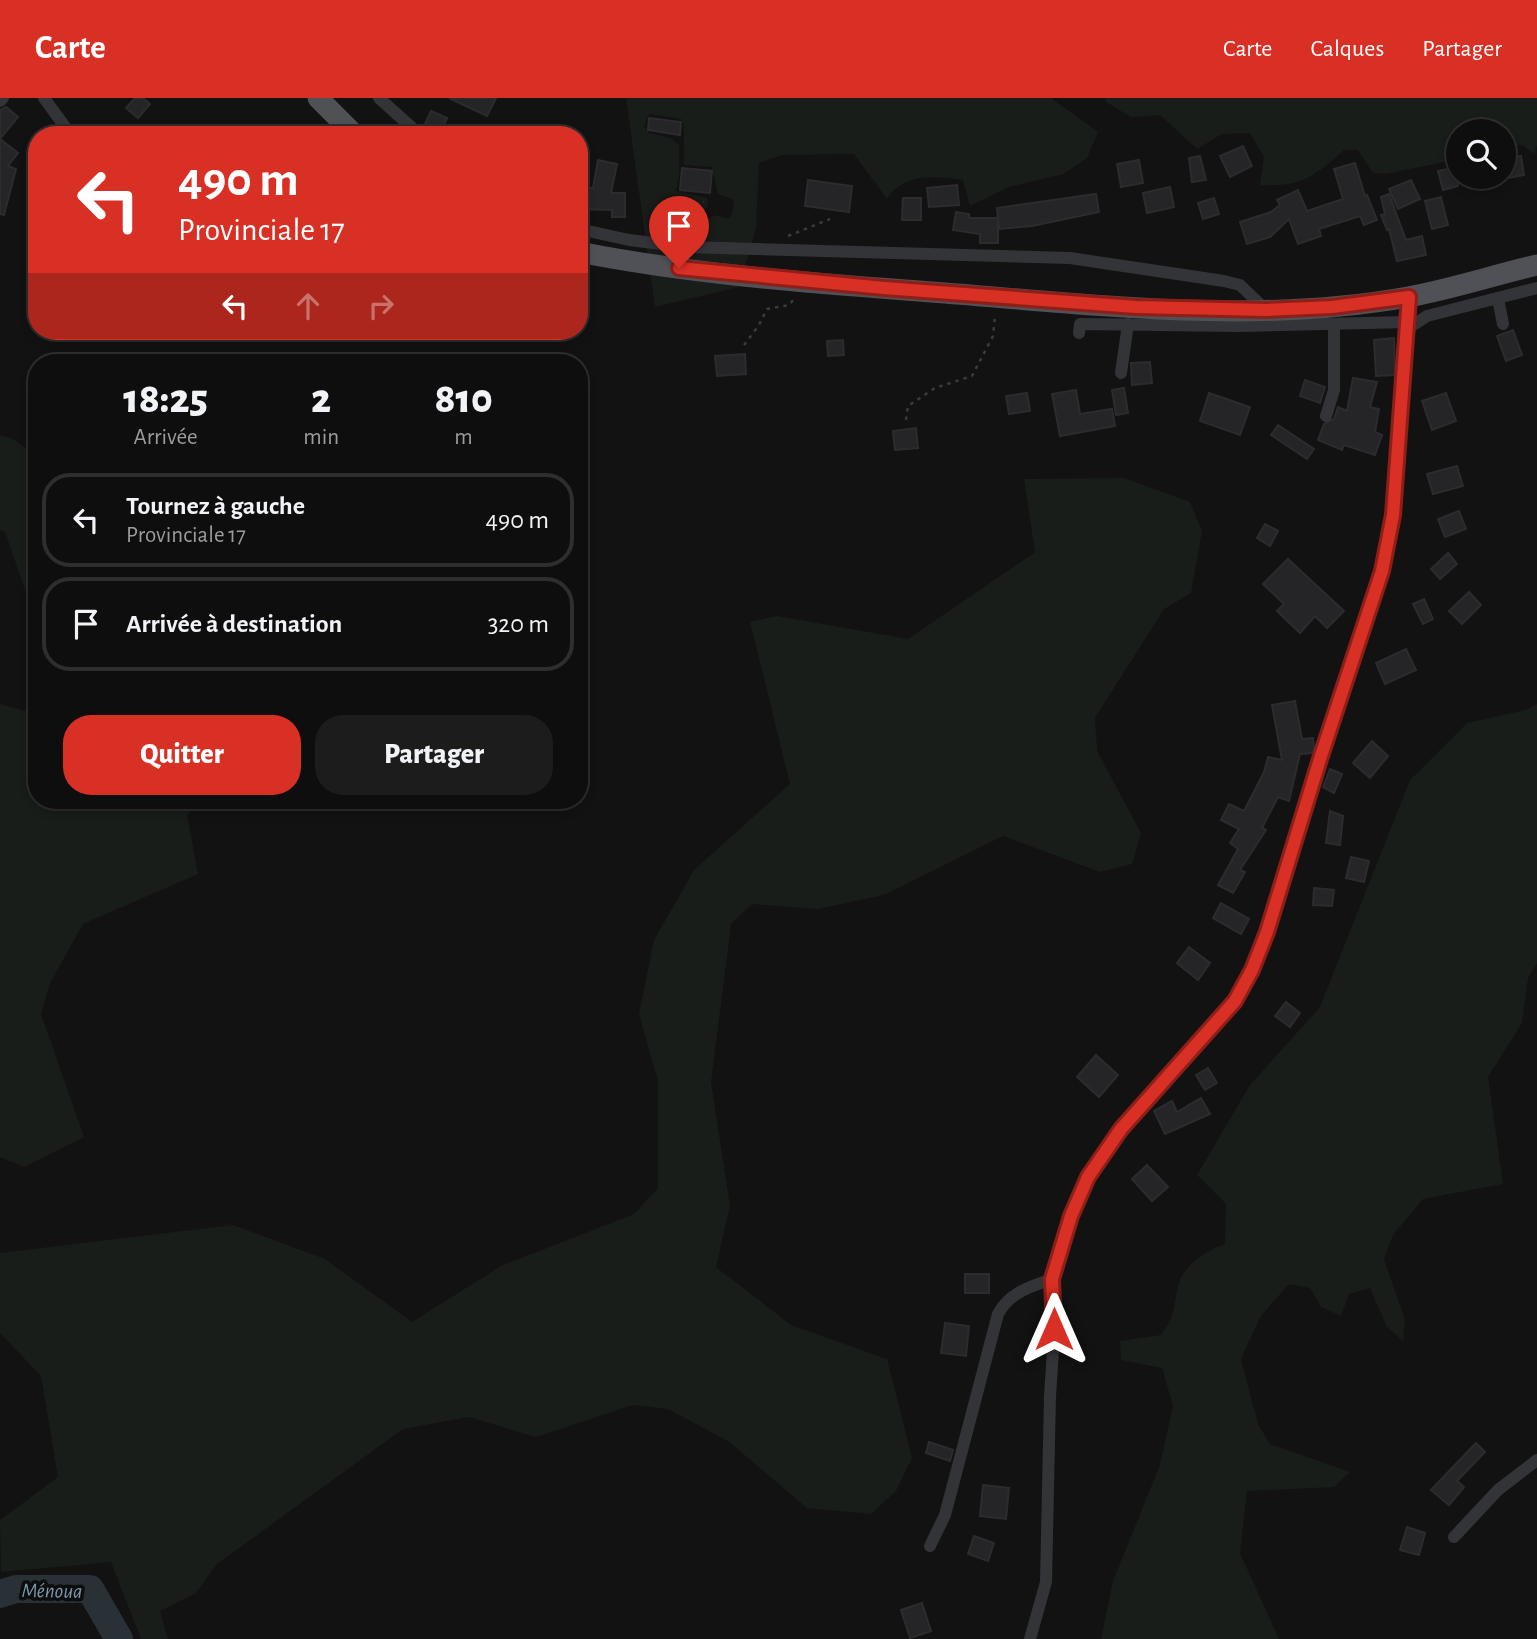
<!DOCTYPE html>
<html lang="fr">
<meta charset="utf-8">
<style>
:root{--surface:#0e0e0e;--page:#1c1c1c;--text:#f1f3f6;--muted:#9b9c9e;--line:#2e2e2e;--accent:#d93025}
body{margin:0;font-family:"Alegreya Sans",sans-serif;background:var(--page);color:var(--text);height:100vh;display:flex;flex-direction:column;font-size:26px;white-space:nowrap}
*{box-sizing:border-box;margin:0}
p{font-size:23px;color:var(--muted)}
.icon{flex:none;width:38px;height:38px;fill:none;stroke:currentColor;stroke-width:2;stroke-linecap:round;stroke-linejoin:round}
.map{position:relative;flex:1;overflow:hidden}
.panel{position:absolute;left:28px;top:256px;width:560px;height:455px;display:flex;flex-direction:column;background:var(--surface);border-radius:28px;box-shadow:0 4px 10px #0003,0 0 0 2px var(--line)}
.panel>*{flex:none}
.guide{position:absolute;left:28px;top:28px;width:560px;height:214px;border-radius:28px;box-shadow:0 4px 10px #0003,0 0 0 2px var(--line);background:#d93025;color:#fff;overflow:hidden}
.controls{position:absolute;left:1446px;top:21px;display:grid;gap:14px}
.controls a{display:grid;place-items:center;width:70px;height:70px;border-radius:50%;background:var(--surface);box-shadow:0 4px 10px #0003,0 0 0 2px var(--line);font-size:35px}
.pin{position:absolute;display:grid;place-items:center;width:60px;height:60px;color:#fff;margin:-72px -30px;border-radius:50% 50% 50% 0;rotate:-45deg;box-shadow:0 0 7px #0007}
.pin .icon{rotate:45deg}
.me{position:absolute;width:77px;margin:-38px;rotate:0deg;stroke-linejoin:round;filter:drop-shadow(0 0 5px #0008)}
.turn{display:flex;align-items:center;gap:24px;height:147px;padding:0 35px;font-size:32px}
.turn .icon{width:91px;height:91px;stroke-width:2.5}
.turn b{display:block;font-size:49px;line-height:60px}
.lanes{display:flex;align-items:center;height:66px;padding:0 35px;background:#0003;justify-content:center;gap:35px;direction:ltr}
.lanes .off{opacity:.35}
.eta{display:flex;justify-content:space-evenly;align-items:center;height:119px;text-align:center}
.eta b{font-size:42px;font-weight:800;line-height:49px}
.cta{display:flex;gap:14px;margin-top:auto;padding:14px 35px}
.cta a{flex:1;height:80px;border-radius:28px;background:var(--accent);color:#fff;font-size:28px;font-weight:800;line-height:80px;text-align:center}
.cta a+a{background:var(--page);color:var(--text)}
ul{padding:0;list-style:none}
li{display:flex;align-items:center;gap:21px;height:94px;margin:0 14px 10px;padding:0 21px;border:4px solid var(--line);border-radius:28px}
li div{flex:1}
li b{display:block;font-size:26px}
li em{font-style:normal}
header{display:flex;align-items:center;gap:42px;box-sizing:border-box;height:98px;padding:0 35px;background:var(--accent);color:#fff}
header strong{font-size:33px}
nav{display:flex;gap:38px;margin-inline-start:auto;font-size:24px}
.map>svg:first-child{display:block}
.green{fill:#181d19;fill-rule:evenodd}
.lines{fill:none;stroke-linecap:round;stroke-linejoin:round}
.river{stroke:#293136;stroke-width:28}
.building{fill:#252527;stroke:#2c2c2f;stroke-width:2}
.path{stroke:#393b3f;stroke-width:2.5;stroke-dasharray:3.5 5;stroke-linecap:butt}
.minor{stroke:#333438;stroke-width:12}
.primary{stroke:#4f5157;stroke-width:21}
.route-casing{stroke:#8d1f18;stroke-width:18}
.route{stroke:#d93025;stroke-width:12}
.labels{text-anchor:middle;dominant-baseline:central;stroke-width:7;stroke-linejoin:round;paint-order:stroke}
.water-label{font-size:21px;font-style:italic;fill:#7c99ad;stroke:#0d0d0e}
</style>
<header>
<strong>Carte</strong>
<nav><a>Carte</a><a>Calques</a><a>Partager</a></nav>
</header>
<div class="map">
<svg width="1537" height="1541" viewBox="0 0 1537 1541">
<rect width="100%" height="100%" fill="#121213"/>
<!-- green -->
<g class="green">
<path d="M626,0H1051L1098,34L1087,60L1064,76L1009,89L970,108L963,82C935,78 904,75 887,101L854,56L782,57L759,65L756,130L739,189L655,209ZM649,16L681,21L684,27V67L712,69L718,96L734,102L732,116L728,121L715,117L708,120L697,119L708,108L707,100L676,93L679,79V47L670,40L649,35L644,28Z"/>
<path d="M1105,0H1537V47L1534,56L1523,47L1503,49V33H1458V61L1386,76L1373,75L1358,52H1344C1313,79 1303,89 1260,87L1264,59L1250,35L1222,36L1197,51L1160,17L1131,19L1106,4Z"/>
<path d="M0,337L13,341L37,359V526L5,434L0,432Z"/>
<path d="M1124,380L1190,404L1202,433L1191,495L1164,511L1095,620L1097,653L1141,735L1132,766L1100,774L1003,738L884,797L818,811L752,806L731,826L711,984L730,1108L716,1169L791,1227L887,1261L912,1360L896,1393L871,1416L807,1410L728,1343L668,1311L633,1307L536,1339L469,1319L403,1331L217,1466L196,1495L160,1513L168,1541H141L111,1464L1,1474L0,1422L58,1379L41,1278L0,1235V1155L233,1127L325,1161L412,1224L501,1168L634,1116L658,1090V983L639,916L654,842L694,772L790,686L750,524L777,518L908,541L1035,454L1024,381Z"/>
<path d="M0,606L37,616V702H197L187,717L198,776L83,826L50,885L41,916L84,1039L24,1069L0,1059Z"/>
<path d="M1537,606V865L1528,880L1522,925L1488,979L1503,1086L1423,1101L1393,1137L1384,1161L1405,1222L1403,1243L1387,1229L1370,1190L1349,1196L1341,1218L1321,1209L1310,1190L1289,1186L1260,1219L1241,1261L1258,1326L1270,1346L1350,1374L1334,1389L1247,1393L1240,1455L1279,1541H1101L1113,1483L1160,1367L1173,1308L1162,1270L1121,1262L1120,1243L1161,1237C1176,1217 1173,1207 1179,1185C1184,1166 1208,1152 1225,1146L1226,1106L1197,1077L1250,987L1320,909L1410,682L1467,625L1526,612Z"/>
</g>
<g class="lines">
<!-- river -->
<path class="river" d="M0,1496L16,1491H90L119,1541"/>
</g>
<!-- building -->
<g class="building">
<path d="M135,0H143L150,6L138,20L126,10Z"/>
<path d="M449,0H496L487,18Z"/>
<path d="M6,9L18,19L0,41V12Z"/>
<path d="M431,13L447,20L441,34L425,26Z"/>
<path d="M649,20L681,24L680,37L648,32Z"/>
<path d="M0,41L18,55L8,68L16,71L4,117L0,116Z"/>
<path d="M1243,48L1252,68L1230,79L1220,58Z"/>
<path d="M1200,58L1206,82L1192,84L1189,60Z"/>
<path d="M1521,58L1524,77L1503,81V61Z"/>
<path d="M598,62L617,66L611,95H625V119H612V112L579,111V90H593Z"/>
<path d="M1139,62L1143,85L1121,89L1117,66Z"/>
<path d="M1355,65L1365,98L1367,97L1377,122L1364,127L1360,118L1319,131L1321,138L1298,146L1289,121L1270,139L1247,146L1240,124L1271,114L1280,107L1277,102L1298,92L1307,113L1343,101L1334,71Z"/>
<path d="M1458,69V88L1443,92L1438,73Z"/>
<path d="M682,70L712,73L710,95L680,92Z"/>
<path d="M808,82L852,88L849,114L805,108Z"/>
<path d="M1411,82L1420,101L1398,111L1389,91Z"/>
<path d="M957,87L959,107L929,109L927,90Z"/>
<path d="M1170,89L1174,109L1147,115L1143,95Z"/>
<path d="M1096,96L1099,114L1032,128L999,131L997,110Z"/>
<path d="M1389,96L1406,142L1422,138L1426,157L1397,163L1389,131L1387,132L1381,117L1385,116L1381,99Z"/>
<path d="M1441,99L1448,127L1432,131L1425,103Z"/>
<path d="M903,100H921V122H902Z"/>
<path d="M1214,100L1219,116L1203,121L1198,105Z"/>
<path d="M956,114L969,116V120H998V145H980V136L953,132Z"/>
<path d="M1513,232L1522,257L1506,263L1497,238Z"/>
<path d="M1394,240L1395,277L1376,278L1374,242Z"/>
<path d="M843,242L844,257L828,258L827,243Z"/>
<path d="M745,256L746,276L717,278L715,258Z"/>
<path d="M1150,264L1152,285L1132,287L1131,265Z"/>
<path d="M1353,280L1377,284L1370,309L1379,311L1375,334L1382,337L1375,357L1344,347L1342,352L1318,342L1324,326L1334,321L1338,309L1347,313Z"/>
<path d="M1305,282L1325,289L1320,305L1300,298Z"/>
<path d="M1124,290L1128,315L1116,317L1112,292Z"/>
<path d="M1076,292L1080,316L1112,311L1115,328L1060,338L1052,296Z"/>
<path d="M1027,295L1030,313L1009,316L1006,298Z"/>
<path d="M1209,295L1250,309L1240,337L1200,323Z"/>
<path d="M1446,295L1456,323L1432,332L1422,303Z"/>
<path d="M1278,327L1314,351L1307,361L1271,337Z"/>
<path d="M916,330L918,350L895,352L893,333Z"/>
<path d="M1457,368L1463,388L1433,396L1427,376Z"/>
<path d="M1459,413L1466,431L1445,439L1438,421Z"/>
<path d="M1265,426L1278,433L1270,448L1257,440Z"/>
<path d="M1448,455L1457,466L1440,481L1431,471Z"/>
<path d="M1288,461L1344,513L1327,530L1315,518L1300,535L1277,513L1284,506L1263,486Z"/>
<path d="M1469,494L1481,507L1462,526L1449,513Z"/>
<path d="M1424,501L1433,521L1423,526L1413,506Z"/>
<path d="M1406,551L1416,572L1385,586L1376,565Z"/>
<path d="M1295,603L1302,641L1313,640L1314,651L1313,655L1300,656L1289,703L1278,699L1262,730L1266,732L1240,772L1245,774L1233,795L1218,787L1238,751L1230,745L1239,731L1221,722L1229,706L1244,713L1264,674L1268,659L1282,662L1272,607Z"/>
<path d="M1372,643L1388,658L1370,680L1353,665Z"/>
<path d="M1330,671L1342,676L1334,695L1323,689Z"/>
<path d="M1330,713L1343,718L1340,747L1326,745Z"/>
<path d="M1351,759L1369,763L1364,784L1346,780Z"/>
<path d="M1314,790L1334,792L1332,808L1313,807Z"/>
<path d="M1221,805L1249,821L1241,836L1213,820Z"/>
<path d="M1189,849L1210,865L1198,882L1177,865Z"/>
<path d="M1286,904L1300,915L1290,929L1275,918Z"/>
<path d="M1096,957L1118,977L1099,999L1077,979Z"/>
<path d="M1208,970L1217,985L1205,992L1196,977Z"/>
<path d="M1201,1000L1210,1016L1165,1036L1154,1013L1172,1003L1177,1014Z"/>
<path d="M1147,1067L1168,1089L1152,1103L1132,1081Z"/>
<rect x="965" y="1176" width="24" height="19"/>
<path d="M945,1225L969,1228L966,1258L941,1255Z"/>
<path d="M929,1344L953,1352L950,1363L926,1355Z"/>
<path d="M1476,1345L1485,1354L1457,1383L1464,1389L1449,1407L1431,1392Z"/>
<path d="M983,1387L1009,1390L1006,1421L980,1418Z"/>
<path d="M1407,1429L1425,1435L1419,1457L1400,1452Z"/>
<path d="M974,1438L994,1445L988,1463L968,1456Z"/>
<path d="M922,1505L931,1533L910,1540L901,1512Z"/>
</g>
<g class="lines">
<!-- path -->
<g class="path">
<path d="M668,133L681,108L704,104"/>
<path d="M788,138L830,121"/>
<path d="M744,247L759,227L767,211L789,207L794,201"/>
<path d="M906,322L908,308L935,290L972,278L993,238L995,218"/>
</g>
<!-- minor -->
<g class="minor">
<path d="M44,0L71,37"/>
<path d="M379,0L420,37"/>
<path d="M0,3L3,0"/>
<path d="M579,131L629,142L687,149L1070,160L1224,183L1240,187L1266,212"/>
<path d="M1498,201L1503,226"/>
<path d="M1407,231L1427,218L1537,190"/>
<path d="M1079,235L1080,226L1238,228L1408,224"/>
<path d="M1121,275L1128,226"/>
<path d="M1326,318L1334,292V226"/>
<path d="M1454,1439L1498,1392L1537,1362"/>
<path d="M930,1448L945,1417L998,1216C1010,1194 1030,1189 1052,1181"/>
<path d="M1030,1541L1046,1484L1050,1298L1056,1208L1052,1181L1071,1118L1088,1079L1121,1031L1235,903L1252,872L1267,834L1320,661L1382,473L1393,417L1409,199"/>
</g>
<!-- primary -->
<g class="primary">
<path d="M318,0L355,37"/>
<path d="M579,154C695,177 814,185 932,194C1089,206 1253,227 1408,199C1452,191 1494,177 1537,167"/>
</g>
</g>
<g class="lines">
<!-- route casing -->
<g class="route-casing">
<path id="route" d="M679,170L884,190L1136,209L1266,212L1332,209L1409,199L1393,417L1382,473L1320,661L1267,834L1252,872L1235,903L1121,1031L1088,1079L1071,1118L1052,1181L1054,1231"/>
</g>
<!-- route -->
<use href="#route" class="route"/>
</g>
<g class="labels">
<!-- water labels -->
<g class="water-label">
<text transform="translate(52 1493) rotate(1)">Ménoua</text>
</g>
</g>
</svg>
<div class="controls">
<a><svg class="icon" aria-label="search" viewBox="0 0 24 24"><circle cx="10" cy="10" r="6"/><path d="M15 15l6 6"/></svg></a>
</div>
<div class="pin" style="left:679px;top:170px;background:#d93025"><svg class="icon" aria-label="arrive" viewBox="0 0 24 24"><path d="M6 21V4h12l-3 4 3 4H6"/></svg></div>
<svg class="me" style="left:1054px;top:1231px" viewBox="-20 -20 40 40"><path d="M0-17L14 15 0 8-14 15z" fill="#d93025" stroke="#fff" stroke-width="4"/></svg>
<div class="guide">
<div class="turn"><svg class="icon" aria-label="left" viewBox="0 0 24 24"><path d="M17 20v-9H6M10 6l-5 5 5 5"/></svg><div><b>490 m</b>Provinciale 17</div></div>
<div class="lanes"><svg class="icon" aria-label="left" viewBox="0 0 24 24"><path d="M17 20v-9H6M10 6l-5 5 5 5"/></svg><svg class="icon off" aria-label="ahead" viewBox="0 0 24 24"><path d="M12 20V5M6 11l6-6 6 6"/></svg><svg class="icon off" aria-label="right" viewBox="0 0 24 24"><path d="M7 20v-9h11M14 6l5 5-5 5"/></svg></div>
</div>
<section class="panel">
<div class="eta">
<div><b>18:25</b><p>Arrivée</p></div>
<div><b>2</b><p>min</p></div>
<div><b>810</b><p>m</p></div>
</div>
<ul>
<li><svg class="icon" aria-label="left" viewBox="0 0 24 24"><path d="M17 20v-9H6M10 6l-5 5 5 5"/></svg><div><b>Tournez à gauche</b><p>Provinciale 17</p></div><em>490 m</em></li>
<li><svg class="icon" aria-label="arrive" viewBox="0 0 24 24"><path d="M6 21V4h12l-3 4 3 4H6"/></svg><div><b>Arrivée à destination</b></div><em>320 m</em></li>
</ul>
<div class="cta"><a>Quitter</a><a>Partager</a></div>
</section>
</div>
